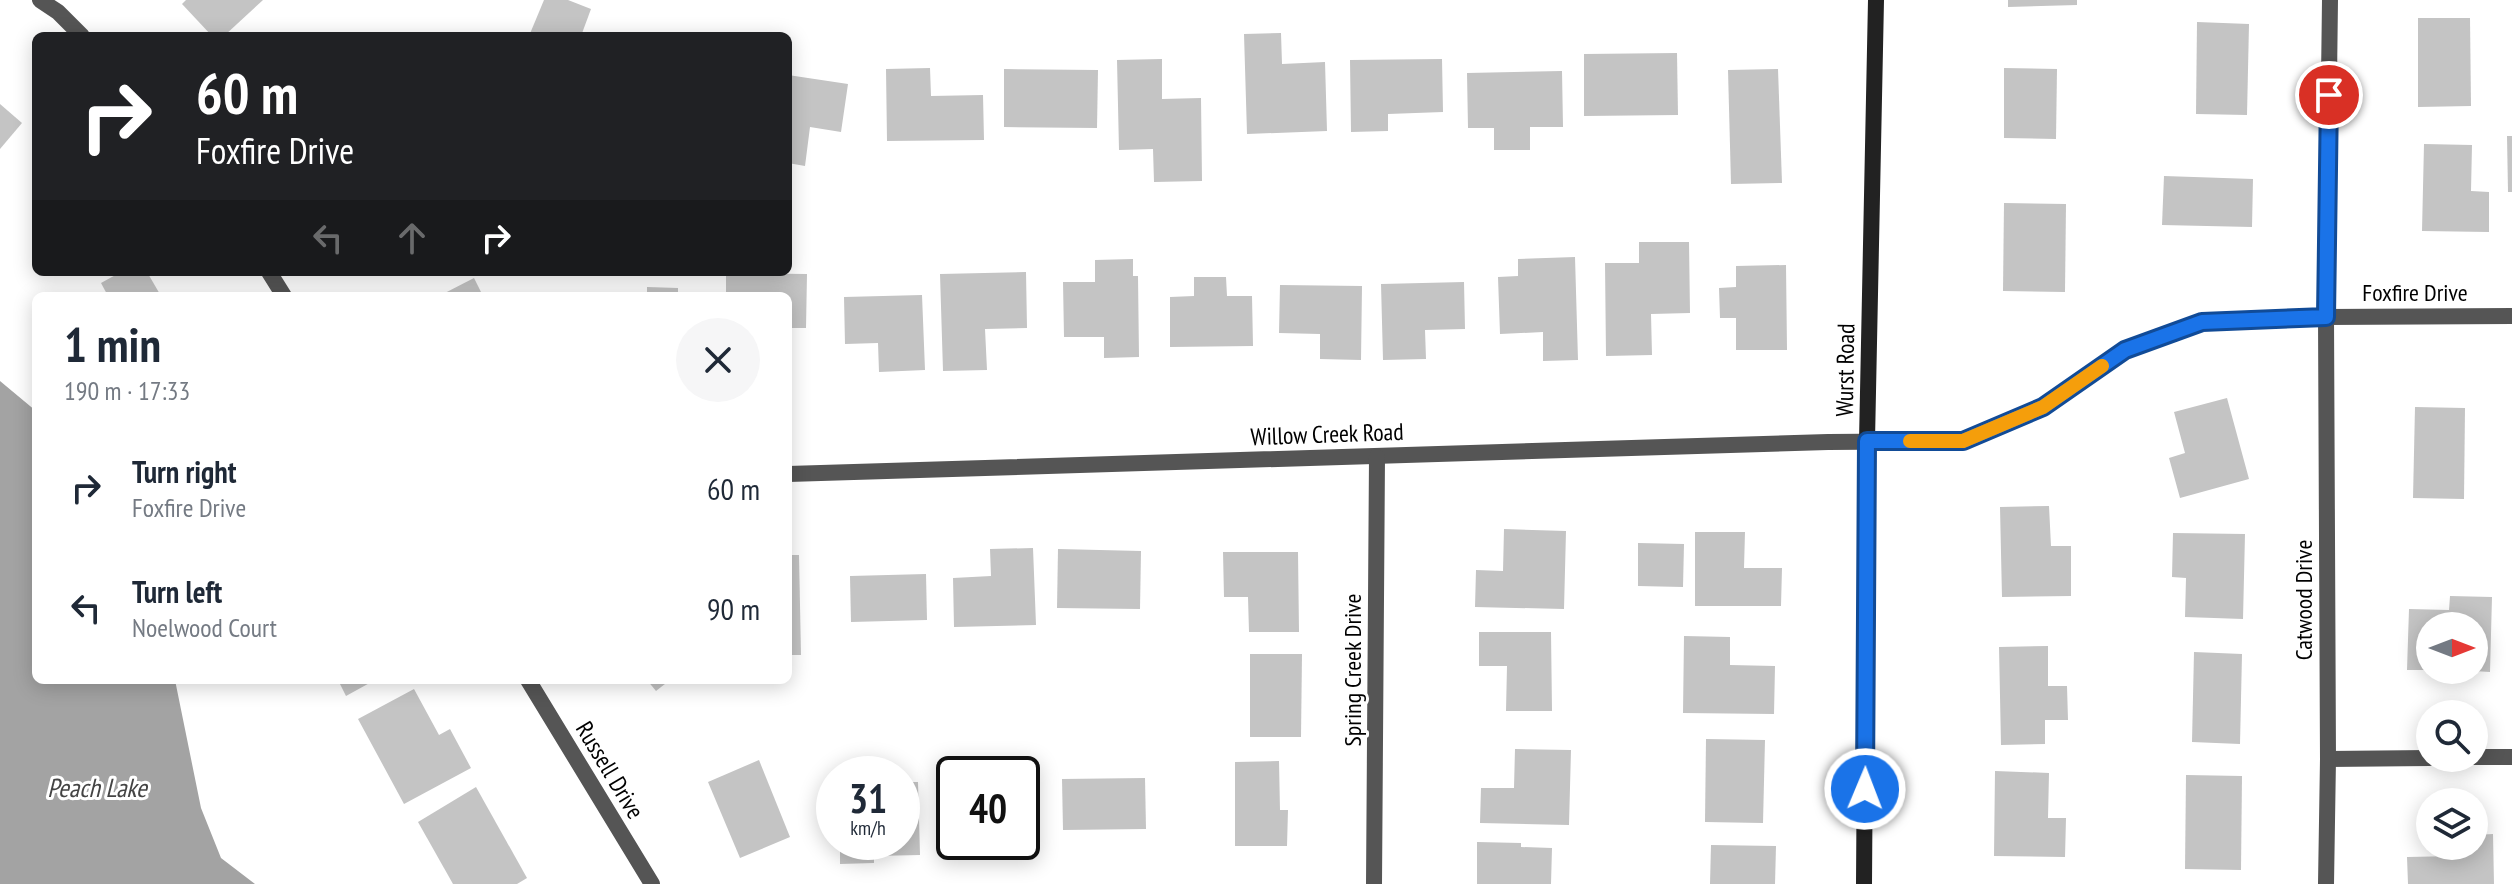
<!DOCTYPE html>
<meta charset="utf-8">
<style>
:root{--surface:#fff;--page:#f6f6f7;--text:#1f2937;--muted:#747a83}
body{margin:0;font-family:"PT Sans Narrow",sans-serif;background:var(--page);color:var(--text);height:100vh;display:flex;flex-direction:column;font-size:30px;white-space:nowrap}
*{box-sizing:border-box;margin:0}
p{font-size:26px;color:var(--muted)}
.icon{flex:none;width:44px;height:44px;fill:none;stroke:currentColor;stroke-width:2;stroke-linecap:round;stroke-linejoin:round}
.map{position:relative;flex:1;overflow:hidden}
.panel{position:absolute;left:32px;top:292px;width:760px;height:392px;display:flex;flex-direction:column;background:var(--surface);border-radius:12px;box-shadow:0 4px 20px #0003}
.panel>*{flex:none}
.banner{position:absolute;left:32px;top:32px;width:760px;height:244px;border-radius:12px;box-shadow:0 4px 20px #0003;background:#202124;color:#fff;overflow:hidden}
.needle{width:52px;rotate:90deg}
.tools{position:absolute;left:2416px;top:612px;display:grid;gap:16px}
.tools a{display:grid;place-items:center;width:72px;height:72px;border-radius:50%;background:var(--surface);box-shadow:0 4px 20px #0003;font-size:40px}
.speed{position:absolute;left:816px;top:756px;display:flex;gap:16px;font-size:40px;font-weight:700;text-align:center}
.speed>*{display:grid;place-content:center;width:104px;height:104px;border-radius:50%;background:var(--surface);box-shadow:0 4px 20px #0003;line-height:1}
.speed small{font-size:20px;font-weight:400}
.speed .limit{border:4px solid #111;border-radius:12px;background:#fff;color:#111}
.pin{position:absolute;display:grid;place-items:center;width:68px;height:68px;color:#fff;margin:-34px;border:4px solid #fff;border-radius:50%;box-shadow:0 2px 8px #0007}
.me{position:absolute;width:88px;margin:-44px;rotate:1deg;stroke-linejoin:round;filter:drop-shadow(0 0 6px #0008)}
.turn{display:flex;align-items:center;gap:28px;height:168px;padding:0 32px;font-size:36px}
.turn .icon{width:104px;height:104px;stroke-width:2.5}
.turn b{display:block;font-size:56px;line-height:68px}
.lanes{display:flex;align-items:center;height:76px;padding:0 32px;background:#0003;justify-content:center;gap:40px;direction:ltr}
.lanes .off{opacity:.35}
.round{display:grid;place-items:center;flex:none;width:84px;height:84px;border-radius:42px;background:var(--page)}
.head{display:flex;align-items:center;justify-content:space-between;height:136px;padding:0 32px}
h1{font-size:48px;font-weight:600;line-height:60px}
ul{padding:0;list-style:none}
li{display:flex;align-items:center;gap:24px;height:120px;padding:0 32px}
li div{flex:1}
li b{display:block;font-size:30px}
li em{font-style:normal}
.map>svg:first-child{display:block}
.water{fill:#a3a3a3}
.building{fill:#c4c4c4}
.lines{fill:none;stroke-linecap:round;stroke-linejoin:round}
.street{stroke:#555;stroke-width:16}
.secondary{stroke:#222;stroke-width:16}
.route-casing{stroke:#114b97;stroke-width:20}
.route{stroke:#1a73e8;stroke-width:14}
.slow{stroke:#f59e0b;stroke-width:14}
.labels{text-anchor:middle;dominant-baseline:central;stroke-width:6;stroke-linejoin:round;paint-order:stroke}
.street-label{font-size:24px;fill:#000;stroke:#fff}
.water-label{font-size:26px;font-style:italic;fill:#444;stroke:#fff}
</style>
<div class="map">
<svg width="2512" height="884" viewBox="0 0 2512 884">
<rect width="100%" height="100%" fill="#fff"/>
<!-- water -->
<path class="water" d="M0,381L36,411V680H175L201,808L221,858L255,884H0Z"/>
<!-- building -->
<g class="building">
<path d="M186,0H263L224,36H212L182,4Z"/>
<path d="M544,0H568L591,9L581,36H529Z"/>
<path d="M2008,0H2077V5L2008,7Z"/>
<path d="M2418,18H2470L2471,106L2418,107Z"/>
<path d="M2197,22L2249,24L2247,115L2196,114Z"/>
<path d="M1281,33L1282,64L1325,62L1327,131L1247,134L1244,34Z"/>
<path d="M1677,53L1678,115L1584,116V54Z"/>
<path d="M1162,59V99L1201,98L1202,181L1154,182L1153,149L1119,150L1117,60Z"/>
<path d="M1442,59L1443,112L1388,114V131L1351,132L1350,60Z"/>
<path d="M930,68L931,96L983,95L984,140L887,141L886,69Z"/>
<path d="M2004,68L2057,69L2056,139L2004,138Z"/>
<path d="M1004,69L1098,70L1097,128L1004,127Z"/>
<path d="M1778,69L1782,183L1731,184L1728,70Z"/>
<path d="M1562,71L1563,127H1530V150H1494V128H1468L1467,73Z"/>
<path d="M788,75L848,84L841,132L810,127L805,166L788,163Z"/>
<path d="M0,104L22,123L0,149Z"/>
<path d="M2507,136H2512V192H2508Z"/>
<path d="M2424,144L2472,145L2471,191L2489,192V232L2422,231Z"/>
<path d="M2164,176L2253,179L2252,227L2162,225Z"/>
<path d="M2004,203L2066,204L2065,292L2003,291Z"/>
<path d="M1639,242H1689L1690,313L1651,314L1652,355L1606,356L1605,263H1639Z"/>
<path d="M1575,257L1578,360L1543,361V332L1500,334L1498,277L1518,276V259Z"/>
<path d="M1133,259V276H1138L1139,357L1104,358V337H1064L1063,282H1095V260Z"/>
<path d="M1786,265L1787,350H1736V318H1720L1719,288L1736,287V266Z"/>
<path d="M121,272H147L161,296H108L101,283Z"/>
<path d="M1026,272L1027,328L985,329L987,370L943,371L940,274Z"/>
<path d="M726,273L807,274L806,328H788V296H726Z"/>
<path d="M1194,277H1226L1227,296H1252L1253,346L1170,347V297L1194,296Z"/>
<path d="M474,278L483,296H439Z"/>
<path d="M1464,282L1465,329L1425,330L1426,359L1383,360L1381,284Z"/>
<path d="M1280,285L1362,286L1361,360L1320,359V334L1279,333Z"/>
<path d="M647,287L678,288V296H647Z"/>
<path d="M922,295L925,370L879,372L878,343L845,344L844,297Z"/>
<path d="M2227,398L2249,479L2180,498L2169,458L2185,453L2174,412Z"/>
<path d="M2415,407L2465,408L2464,499L2413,498Z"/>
<path d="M2049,506L2051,546H2071V596L2002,597L2000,507Z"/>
<path d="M1504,529L1566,531L1564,609L1475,607L1476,570L1503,571Z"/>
<path d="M1695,532H1745L1744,568H1782L1781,606H1695Z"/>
<path d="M2173,533L2245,534L2243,619L2185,617L2186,578L2172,577Z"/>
<path d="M1638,543L1684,544L1683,587L1638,586Z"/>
<path d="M1033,548L1036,625L954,627L953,578L991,576L990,549Z"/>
<path d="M1058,549L1141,551L1140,609L1057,608Z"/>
<path d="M1223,552H1298L1299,632H1249L1248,597H1224Z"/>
<path d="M788,555H799L801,655H788Z"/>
<path d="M926,574L927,620L851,622L850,576Z"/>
<path d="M2450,596L2492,597L2490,672L2474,671V626H2430V670H2407L2409,609L2449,610Z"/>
<path d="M1479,632H1551L1552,711H1506L1507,666H1479Z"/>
<path d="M1684,636L1730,637V665L1775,666L1774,714L1683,713Z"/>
<path d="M2048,646V686H2067L2068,720H2045V744L2001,745L1999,647Z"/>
<path d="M2194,652L2242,654L2240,744L2192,742Z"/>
<path d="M1250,654H1302L1301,737H1250Z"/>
<path d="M338,680H375L346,696Z"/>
<path d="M647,680H670L656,691Z"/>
<path d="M414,689L439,735L450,729L471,768L404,804L358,719Z"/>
<path d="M1706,739L1765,740L1763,823L1705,822Z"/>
<path d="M1515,749L1571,750L1569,825L1480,823L1481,788H1514Z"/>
<path d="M759,760L790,837L740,858L708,782Z"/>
<path d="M1279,761L1280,810H1288L1287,846H1235V762Z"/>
<path d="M1995,771L2049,773L2048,818H2066L2065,857L1994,856Z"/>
<path d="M1022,774H1034L1037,843H1022Z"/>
<path d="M2186,775L2242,776L2241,870L2185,869Z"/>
<path d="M1145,778L1146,829L1063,830L1062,779Z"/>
<path d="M902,782H918L920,855L874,856V863L840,864V842H902Z"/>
<path d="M476,787L527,878L517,884H453L418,822Z"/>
<path d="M2493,834L2494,884H2408L2407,857L2456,856L2455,846H2474V835Z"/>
<path d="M954,842H1000V844L954,847Z"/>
<path d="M1477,842L1521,843V847L1552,848L1551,884H1477Z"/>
<path d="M1711,845L1776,846L1775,884H1710Z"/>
</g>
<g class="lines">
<!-- street -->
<g class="street">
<path d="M40,0L58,12L82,36"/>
<path d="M269,272L284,296"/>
<path d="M788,474L1828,442L1963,441L2043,407L2125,350L2202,322L2326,317L2512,316"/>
<path d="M528,680L652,884"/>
<path d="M2474,757H2512"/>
<path d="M2328,759L2430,758"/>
<path d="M1374,884L1377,457"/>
<path d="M2326,884L2328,759L2326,317L2330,0"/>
</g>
<!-- secondary -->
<path class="secondary" d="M1864,884L1867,441L1876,0"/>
</g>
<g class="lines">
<!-- route casing -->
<g class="route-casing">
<path id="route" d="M1865,789L1867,441H1963L2043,407L2125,350L2202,322L2326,317L2329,95"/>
</g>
<!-- route -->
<use href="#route" class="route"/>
<!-- slow -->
<path class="slow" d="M1910,441H1963L2043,407L2102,366"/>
</g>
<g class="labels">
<!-- street labels -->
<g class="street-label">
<text x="2415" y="292">Foxfire Drive</text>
<text transform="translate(1845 370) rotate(-89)">Wurst Road</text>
<text transform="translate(1327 434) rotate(-2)">Willow Creek Road</text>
<text transform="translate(2303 600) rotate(-90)">Catwood Drive</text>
<text transform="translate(1352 670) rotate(-90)">Spring Creek Drive</text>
<text transform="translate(610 770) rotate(59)">Russell Drive</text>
</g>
<!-- water labels -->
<g class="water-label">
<text x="97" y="787">Peach Lake</text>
</g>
</g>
</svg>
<div class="tools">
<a><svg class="needle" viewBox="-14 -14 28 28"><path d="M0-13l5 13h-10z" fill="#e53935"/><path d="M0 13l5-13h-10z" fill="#747a83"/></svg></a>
<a><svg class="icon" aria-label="search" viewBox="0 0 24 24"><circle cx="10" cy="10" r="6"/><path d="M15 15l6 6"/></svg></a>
<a><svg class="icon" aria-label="layers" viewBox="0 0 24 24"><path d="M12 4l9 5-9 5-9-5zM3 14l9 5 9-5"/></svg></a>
</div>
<div class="speed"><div>31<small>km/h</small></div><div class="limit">40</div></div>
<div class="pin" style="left:2329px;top:95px;background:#d93025"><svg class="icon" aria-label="arrive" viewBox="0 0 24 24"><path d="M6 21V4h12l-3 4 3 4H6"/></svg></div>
<svg class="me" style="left:1865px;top:789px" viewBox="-20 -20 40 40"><circle r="17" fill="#1a73e8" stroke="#fff" stroke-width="3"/><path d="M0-11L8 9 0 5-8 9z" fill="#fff"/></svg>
<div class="banner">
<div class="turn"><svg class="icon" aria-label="right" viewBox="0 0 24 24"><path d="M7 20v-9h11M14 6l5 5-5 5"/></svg><div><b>60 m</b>Foxfire Drive</div></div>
<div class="lanes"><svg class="icon off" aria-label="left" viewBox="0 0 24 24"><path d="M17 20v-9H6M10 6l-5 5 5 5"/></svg><svg class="icon off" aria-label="ahead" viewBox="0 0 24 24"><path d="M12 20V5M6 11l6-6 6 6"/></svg><svg class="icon" aria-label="right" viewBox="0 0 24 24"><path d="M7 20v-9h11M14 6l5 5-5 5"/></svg></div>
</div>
<section class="panel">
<div class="head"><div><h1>1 min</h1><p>190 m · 17:33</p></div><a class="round"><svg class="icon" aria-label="close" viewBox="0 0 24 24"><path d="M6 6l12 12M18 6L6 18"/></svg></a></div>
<ul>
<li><svg class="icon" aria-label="right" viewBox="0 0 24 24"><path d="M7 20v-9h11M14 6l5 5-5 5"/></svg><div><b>Turn right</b><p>Foxfire Drive</p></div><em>60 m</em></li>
<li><svg class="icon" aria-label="left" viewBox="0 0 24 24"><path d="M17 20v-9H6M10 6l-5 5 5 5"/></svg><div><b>Turn left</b><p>Noelwood Court</p></div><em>90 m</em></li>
</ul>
</section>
</div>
